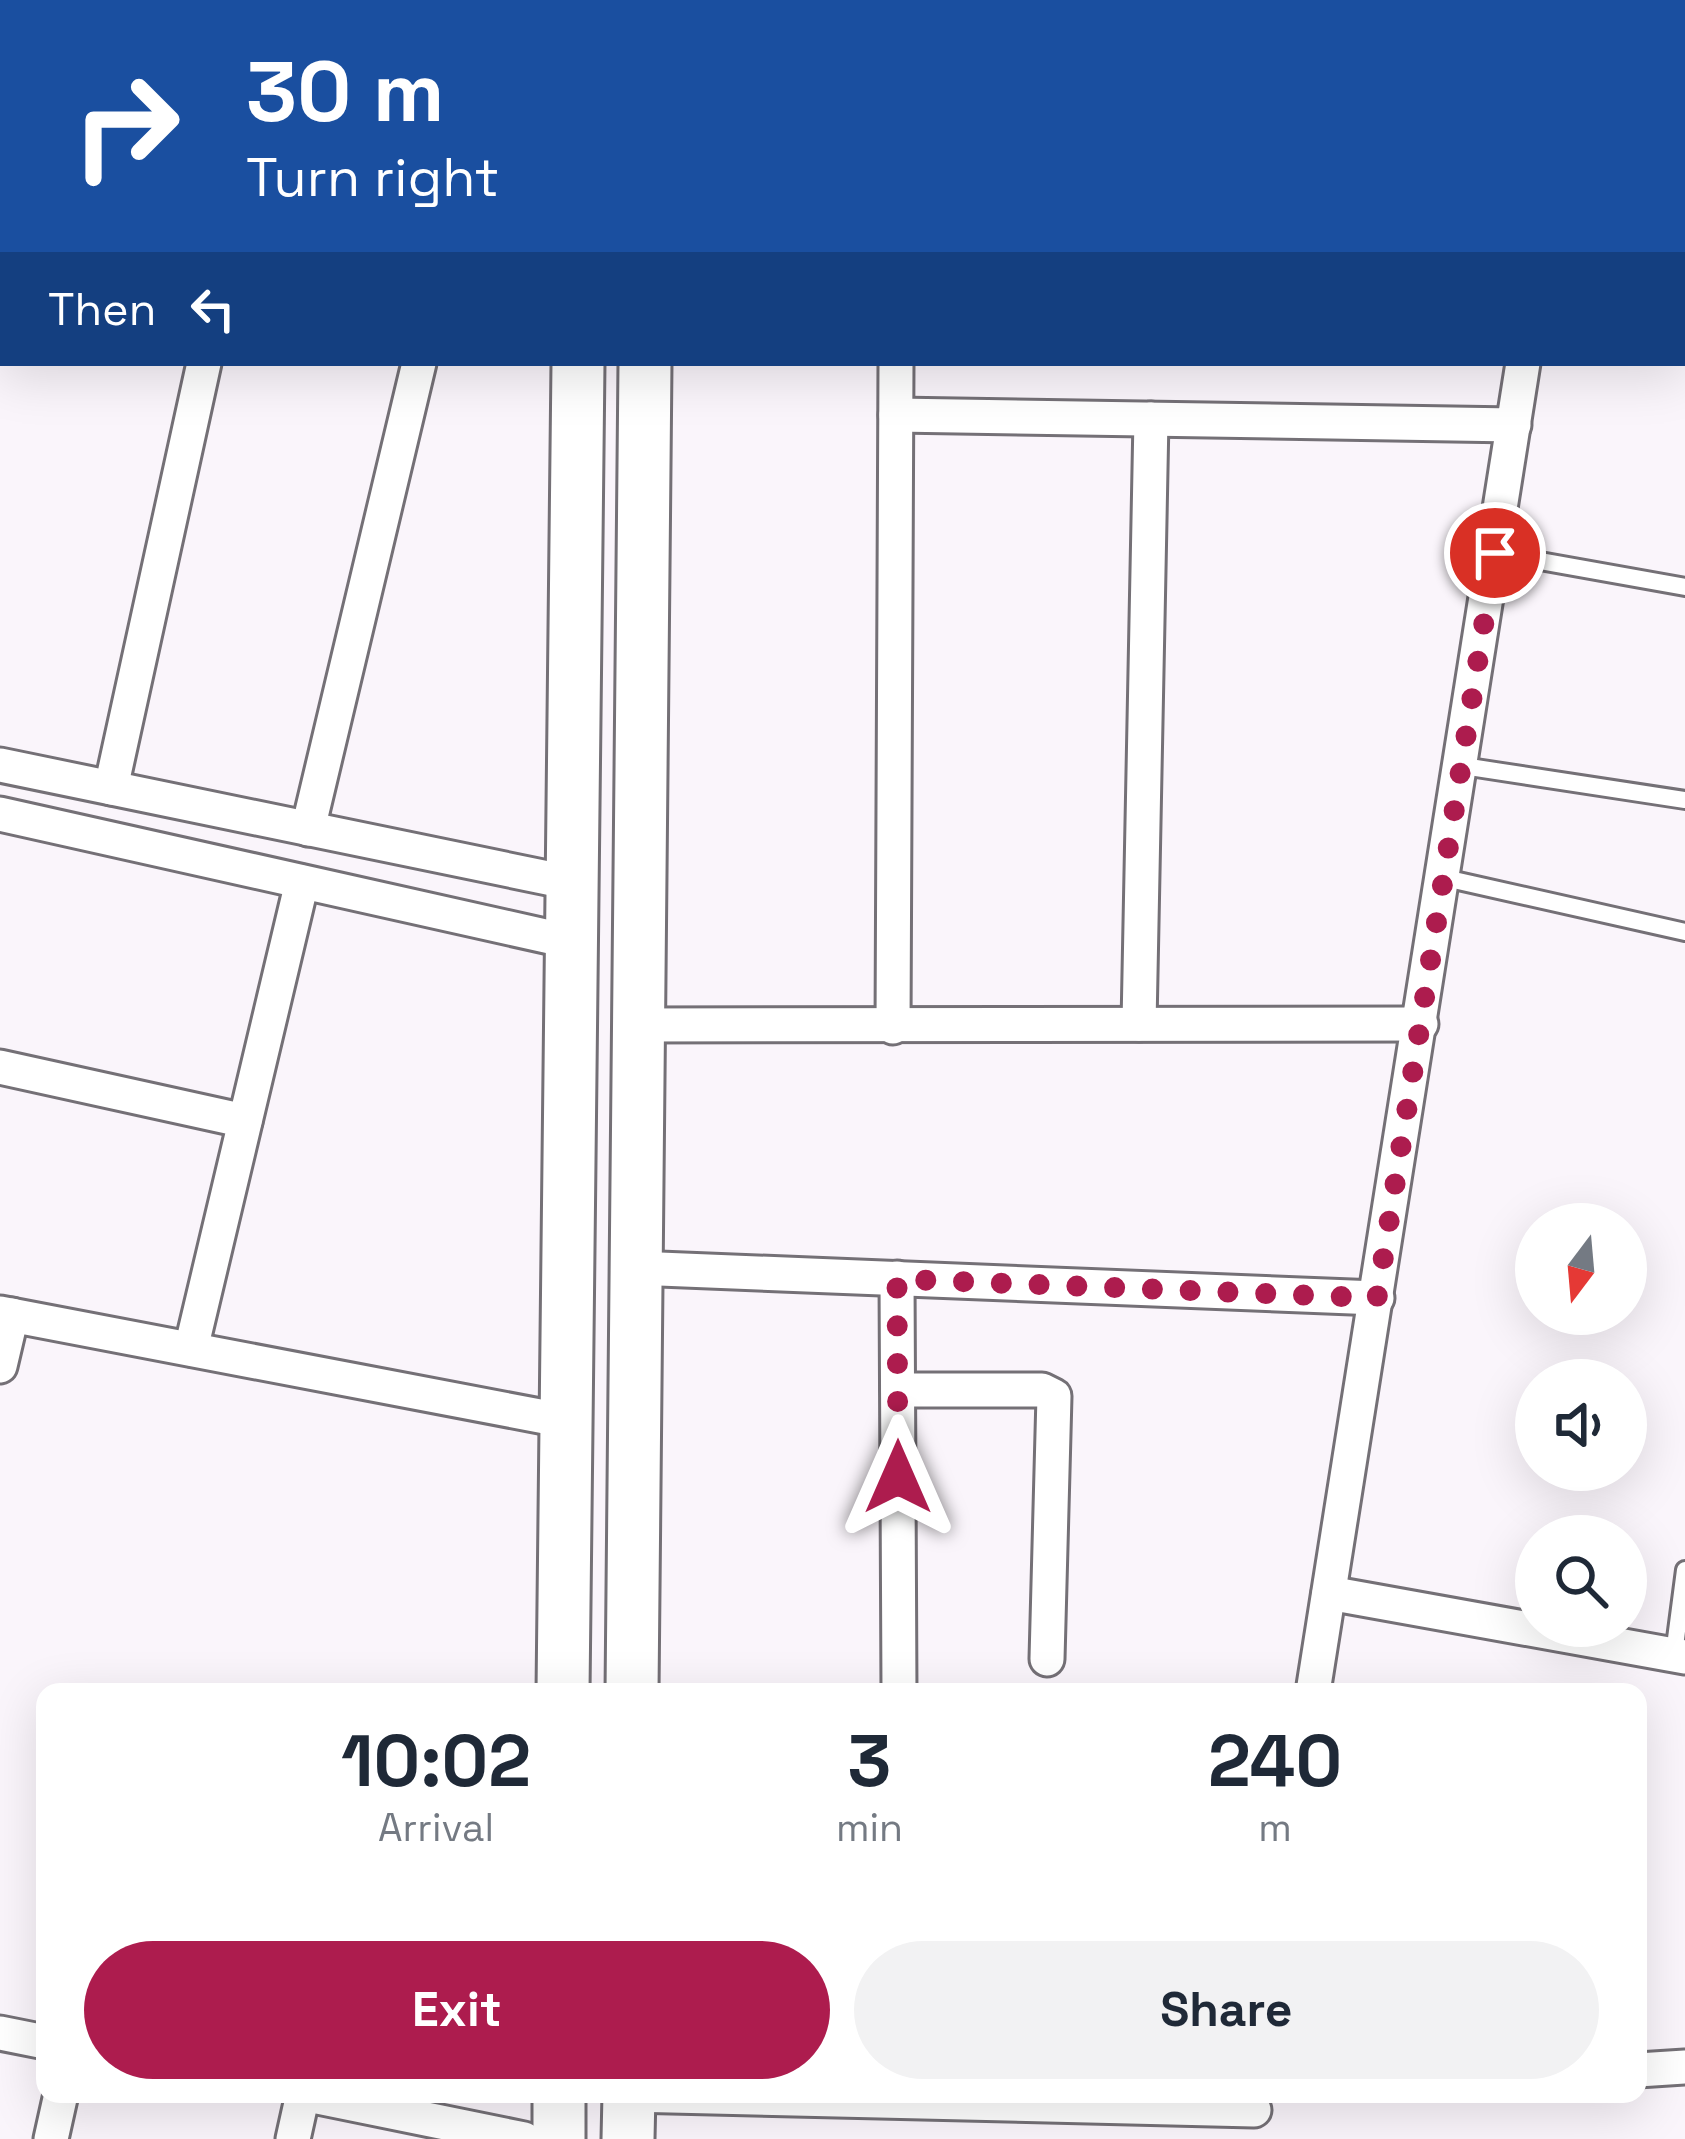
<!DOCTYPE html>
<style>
:root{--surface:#fff;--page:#f2f2f3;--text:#1f2937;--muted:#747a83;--accent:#ad1c4e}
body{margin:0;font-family:"Space Grotesk",sans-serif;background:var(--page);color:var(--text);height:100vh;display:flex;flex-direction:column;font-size:45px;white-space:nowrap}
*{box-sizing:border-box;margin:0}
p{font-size:39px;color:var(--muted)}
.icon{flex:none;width:66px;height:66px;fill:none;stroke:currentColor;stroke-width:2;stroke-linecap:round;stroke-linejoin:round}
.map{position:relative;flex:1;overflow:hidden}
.sheet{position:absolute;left:36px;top:1683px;width:1611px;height:420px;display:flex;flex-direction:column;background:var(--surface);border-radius:24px;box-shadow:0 12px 48px #0002}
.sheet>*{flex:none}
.guide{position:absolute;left:0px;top:0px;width:1686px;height:366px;box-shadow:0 12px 48px #0002;background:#1a4fa0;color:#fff;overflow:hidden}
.needle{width:78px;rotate:196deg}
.tools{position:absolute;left:1515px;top:1203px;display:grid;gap:24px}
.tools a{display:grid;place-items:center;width:132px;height:132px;border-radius:50%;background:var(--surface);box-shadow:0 12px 48px #0002;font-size:60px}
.pin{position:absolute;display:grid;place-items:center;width:102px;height:102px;color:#fff;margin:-51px;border:6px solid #fff;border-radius:50%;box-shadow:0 3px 12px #0007}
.me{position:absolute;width:132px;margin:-66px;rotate:0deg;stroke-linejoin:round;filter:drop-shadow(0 0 9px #0008)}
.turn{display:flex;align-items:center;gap:42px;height:252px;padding:0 48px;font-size:54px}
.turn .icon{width:156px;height:156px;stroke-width:2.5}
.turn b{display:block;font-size:84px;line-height:102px}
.then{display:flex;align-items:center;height:114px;padding:0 48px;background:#0003;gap:24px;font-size:45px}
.eta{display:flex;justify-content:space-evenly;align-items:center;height:204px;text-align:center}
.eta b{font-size:72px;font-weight:600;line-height:84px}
.action{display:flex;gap:24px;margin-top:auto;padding:24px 48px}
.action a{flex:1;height:138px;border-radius:72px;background:var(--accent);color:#fff;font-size:48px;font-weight:600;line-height:138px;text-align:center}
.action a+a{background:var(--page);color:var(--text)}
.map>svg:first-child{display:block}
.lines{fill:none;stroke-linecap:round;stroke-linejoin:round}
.lane-casing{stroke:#747076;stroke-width:22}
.street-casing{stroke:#747076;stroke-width:39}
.primary-casing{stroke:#747076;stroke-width:57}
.lane{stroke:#fff;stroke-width:16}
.street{stroke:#fff;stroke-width:33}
.primary{stroke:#fff;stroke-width:51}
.route{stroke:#ad1c4e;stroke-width:21;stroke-dasharray:0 37.8}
</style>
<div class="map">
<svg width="1685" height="2139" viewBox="0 0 1685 2139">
<rect width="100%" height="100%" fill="#faf5fb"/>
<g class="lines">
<!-- lane casing -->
<g class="lane-casing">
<g id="lane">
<path d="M1495,553L1685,587"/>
<path d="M1463,766L1685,800"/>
<path d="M1445,878L1685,932"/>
<path d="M1674,1654L1685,1570"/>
</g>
</g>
<!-- street casing -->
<g class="street-casing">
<g id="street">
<path d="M54,3L55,0"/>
<path d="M283,3V0"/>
<path d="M1206,3V0"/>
<path d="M1575,3L1576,0"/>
<path d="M0,197H3"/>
<path d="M0,245L3,231"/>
<path d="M896,415L1514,425"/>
<path d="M0,765L572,883"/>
<path d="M111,788L204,363"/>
<path d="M0,814L572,942"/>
<path d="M308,829L419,363"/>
<path d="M1139,1024L1151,419"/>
<path d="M637,1025L1421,1024"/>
<path d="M893,1027L896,363"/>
<path d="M0,1067L245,1121"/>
<path d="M635,1268L1377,1298"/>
<path d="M897,1278L899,1692"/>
<path d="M0,1313L566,1421"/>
<path d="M191,1349L302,882"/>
<path d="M0,1366L12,1315"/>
<path d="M898,1390H1042L1054,1396L1047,1659"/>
<path d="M1329,1593L1685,1657"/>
<path d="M1313,1692L1523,363"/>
<path d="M0,2033L45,2042"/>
<path d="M1638,2070L1685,2067"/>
<path d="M303,2094L524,2139"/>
<path d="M629,2095L1254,2110"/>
<path d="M51,2139L61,2094"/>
<path d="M293,2139L303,2094"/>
</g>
</g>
<!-- primary casing -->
<g class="primary-casing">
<g id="primary">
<path d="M582,3V0"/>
<path d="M649,3V0"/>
<path d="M563,1692L578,363"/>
<path d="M632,1692L645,363"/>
<path d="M559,2139V2094"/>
<path d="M628,2139L629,2094"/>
</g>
</g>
<!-- lane -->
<use href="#lane" class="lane"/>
<!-- street -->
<use href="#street" class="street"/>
<!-- primary -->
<use href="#primary" class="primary"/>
</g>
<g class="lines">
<!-- route -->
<path class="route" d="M898,1477L897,1279L1377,1298L1495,553"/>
</g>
</svg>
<div class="tools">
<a><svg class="needle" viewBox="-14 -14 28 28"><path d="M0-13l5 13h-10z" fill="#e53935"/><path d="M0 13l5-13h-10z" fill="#747a83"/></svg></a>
<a><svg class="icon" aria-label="sound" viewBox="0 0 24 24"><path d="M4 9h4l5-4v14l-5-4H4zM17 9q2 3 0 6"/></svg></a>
<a><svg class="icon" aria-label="search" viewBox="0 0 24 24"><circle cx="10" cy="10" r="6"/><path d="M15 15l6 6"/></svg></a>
</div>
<div class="pin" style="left:1495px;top:553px;background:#d93025"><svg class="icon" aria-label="arrive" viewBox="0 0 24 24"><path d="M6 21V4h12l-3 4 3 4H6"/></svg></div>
<svg class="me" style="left:898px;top:1477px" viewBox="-20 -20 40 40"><path d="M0-17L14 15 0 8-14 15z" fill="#ad1c4e" stroke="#fff" stroke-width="4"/></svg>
<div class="guide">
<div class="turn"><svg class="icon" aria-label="right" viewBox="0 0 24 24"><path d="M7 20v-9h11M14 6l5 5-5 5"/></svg><div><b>30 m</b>Turn right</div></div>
<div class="then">Then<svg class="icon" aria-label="left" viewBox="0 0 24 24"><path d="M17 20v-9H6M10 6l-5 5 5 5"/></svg></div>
</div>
<section class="sheet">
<div class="eta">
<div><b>10:02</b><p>Arrival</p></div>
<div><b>3</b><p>min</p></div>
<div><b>240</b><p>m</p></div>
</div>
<div class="action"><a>Exit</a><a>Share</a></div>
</section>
</div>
